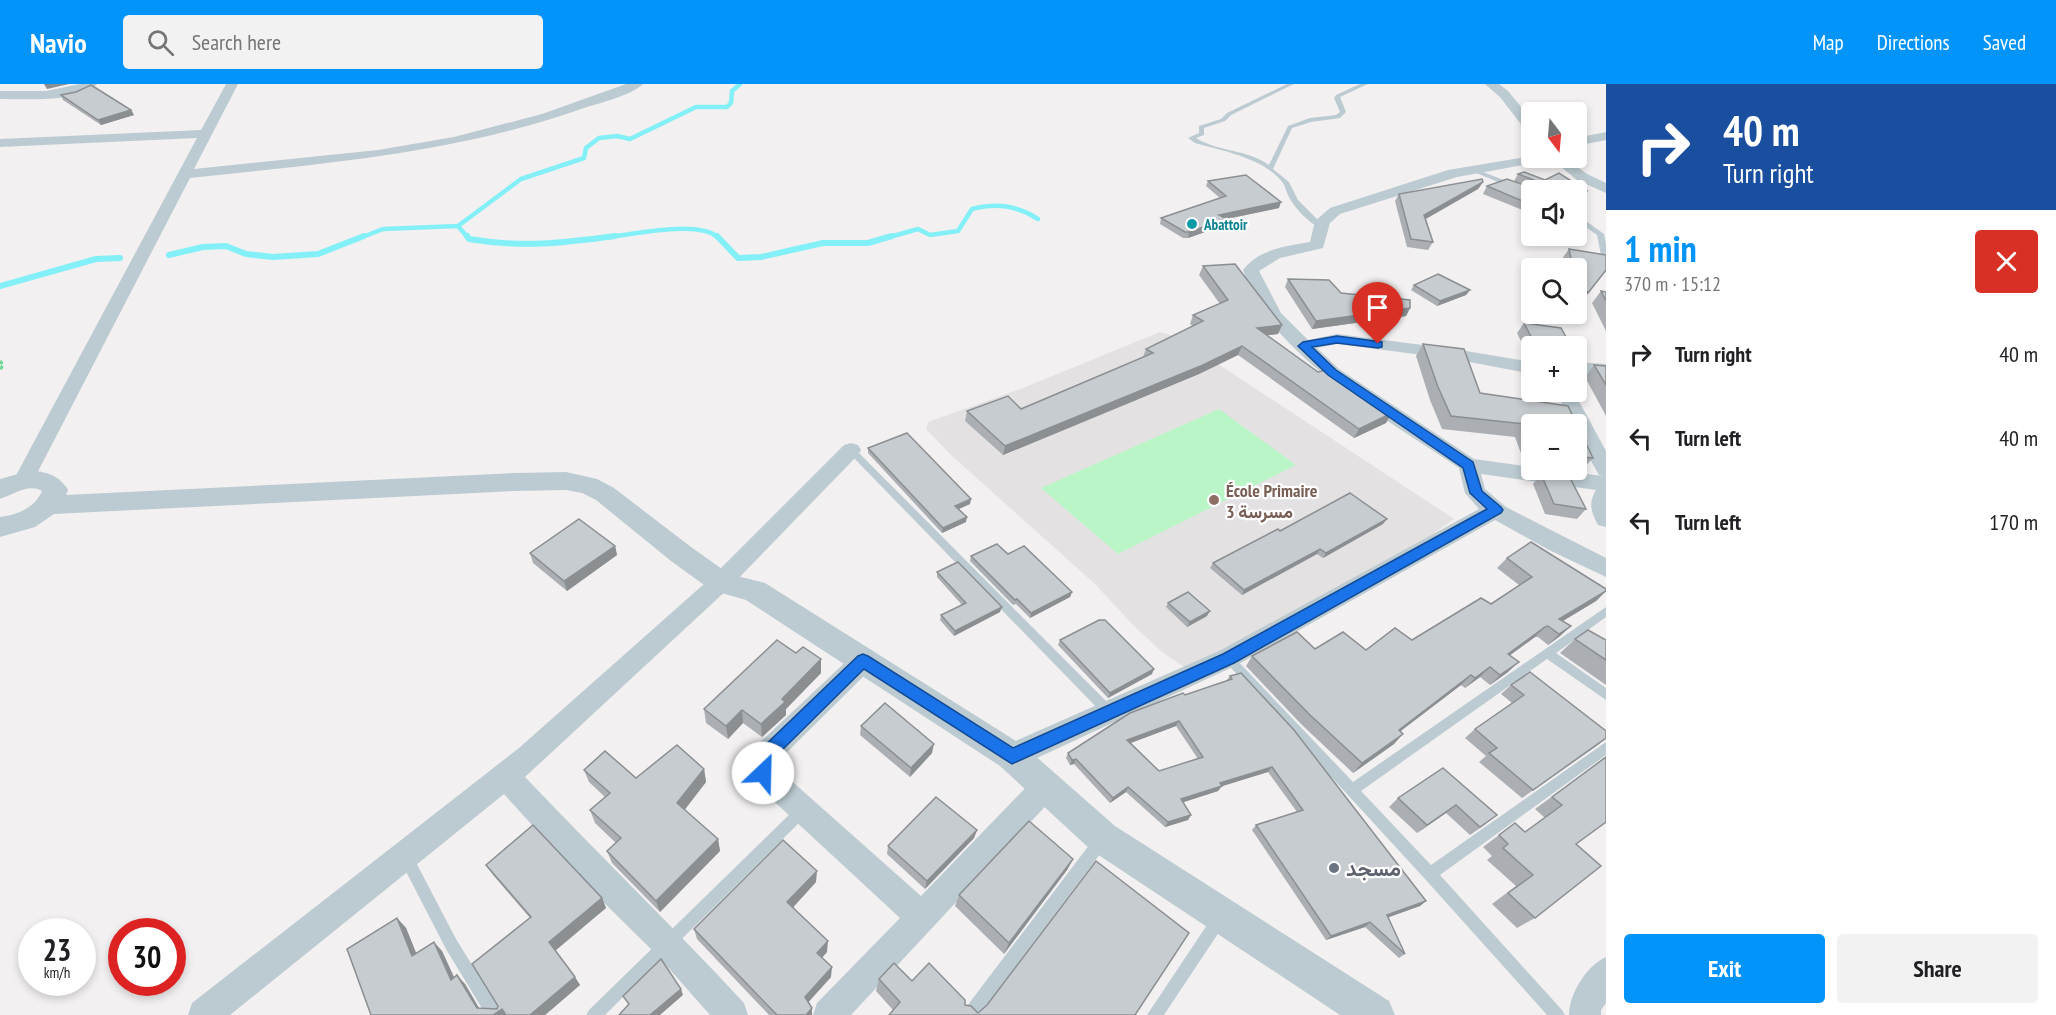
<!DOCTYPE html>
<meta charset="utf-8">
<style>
:root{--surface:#fff;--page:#f2f2f2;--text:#202124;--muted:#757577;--accent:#0394fa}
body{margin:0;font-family:"PT Sans Narrow",Vazirmatn,sans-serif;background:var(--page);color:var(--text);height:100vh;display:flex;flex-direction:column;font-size:22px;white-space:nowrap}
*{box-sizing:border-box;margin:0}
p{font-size:20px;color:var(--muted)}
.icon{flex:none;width:33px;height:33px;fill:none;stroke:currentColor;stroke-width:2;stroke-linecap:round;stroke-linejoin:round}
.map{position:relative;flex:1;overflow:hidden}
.sheet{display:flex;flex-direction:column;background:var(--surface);width:450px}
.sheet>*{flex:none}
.top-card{background:#1a4fa0;color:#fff;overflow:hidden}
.needle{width:39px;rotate:164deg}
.controls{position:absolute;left:1521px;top:18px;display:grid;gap:12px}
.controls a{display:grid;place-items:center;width:66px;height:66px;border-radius:6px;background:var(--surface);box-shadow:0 3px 9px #0003;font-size:30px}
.speed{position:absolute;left:18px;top:834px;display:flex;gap:12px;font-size:30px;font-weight:700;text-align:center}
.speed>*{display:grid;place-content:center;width:78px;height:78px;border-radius:50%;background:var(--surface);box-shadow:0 3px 9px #0003;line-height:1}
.speed small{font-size:15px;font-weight:400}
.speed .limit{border:9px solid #d22;background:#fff;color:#111}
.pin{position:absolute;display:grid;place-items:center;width:51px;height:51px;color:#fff;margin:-62px -26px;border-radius:50% 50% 50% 0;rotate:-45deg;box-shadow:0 0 6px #0007}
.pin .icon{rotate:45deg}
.me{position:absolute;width:66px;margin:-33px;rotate:24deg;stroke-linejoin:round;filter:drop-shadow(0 0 4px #0008)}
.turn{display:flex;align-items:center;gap:21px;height:126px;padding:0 18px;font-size:27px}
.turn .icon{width:78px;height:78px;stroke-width:2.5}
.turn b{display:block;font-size:42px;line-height:51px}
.round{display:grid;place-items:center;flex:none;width:63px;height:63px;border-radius:6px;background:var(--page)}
.headline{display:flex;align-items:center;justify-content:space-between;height:102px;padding:0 18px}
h1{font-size:36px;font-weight:800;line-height:45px;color:var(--accent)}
.primary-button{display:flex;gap:12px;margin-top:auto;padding:12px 18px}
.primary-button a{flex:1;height:69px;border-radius:6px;background:var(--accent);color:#fff;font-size:24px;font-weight:800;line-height:69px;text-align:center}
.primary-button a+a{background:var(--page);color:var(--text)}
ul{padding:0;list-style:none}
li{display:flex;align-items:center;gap:18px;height:84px;padding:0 18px}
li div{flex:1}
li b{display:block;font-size:22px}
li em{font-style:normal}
header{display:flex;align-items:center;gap:36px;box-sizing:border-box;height:84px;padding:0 30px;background:var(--accent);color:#fff}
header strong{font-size:28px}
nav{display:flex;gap:33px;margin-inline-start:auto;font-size:21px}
.search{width:420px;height:54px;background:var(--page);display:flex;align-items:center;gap:15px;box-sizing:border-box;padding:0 21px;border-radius:6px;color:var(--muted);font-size:22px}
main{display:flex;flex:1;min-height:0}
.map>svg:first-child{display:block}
.education{fill:#e4e1e3}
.green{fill:#baf5c8}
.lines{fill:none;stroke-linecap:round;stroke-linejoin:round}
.stream-far1{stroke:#83f0f7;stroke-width:4.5}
.stream{stroke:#83f0f7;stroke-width:6}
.path{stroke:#6ed794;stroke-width:3;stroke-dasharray:4 2;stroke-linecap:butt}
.service{fill:#bccbd1;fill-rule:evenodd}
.minor{fill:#bccbd1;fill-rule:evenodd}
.tertiary{fill:#bccbd1;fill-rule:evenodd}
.wall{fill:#abafb3;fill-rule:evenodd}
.shaded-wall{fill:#8b8f92}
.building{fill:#c7ccd0;stroke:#8b8f92;stroke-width:1.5;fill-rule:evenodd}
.route{fill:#1a73e8;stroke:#114b97;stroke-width:1.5}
.culture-dot{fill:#0f9aa8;stroke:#fff;stroke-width:2}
.education-dot{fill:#8d6e63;stroke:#fff;stroke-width:2}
.worship-dot{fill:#6b7280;stroke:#fff;stroke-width:2}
.labels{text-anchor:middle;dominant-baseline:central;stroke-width:4.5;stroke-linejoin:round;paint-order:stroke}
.far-culture-label{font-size:15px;font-weight:bold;fill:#0d838f;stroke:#fff;text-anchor:start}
.education-label{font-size:18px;font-weight:bold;fill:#785e54;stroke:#fff;text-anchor:start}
.near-worship-label{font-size:21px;font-weight:bold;fill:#5b616d;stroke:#fff;text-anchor:start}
</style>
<header>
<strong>Navio</strong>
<div class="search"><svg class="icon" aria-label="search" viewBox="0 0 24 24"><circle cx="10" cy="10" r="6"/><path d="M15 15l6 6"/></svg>Search here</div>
<nav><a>Map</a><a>Directions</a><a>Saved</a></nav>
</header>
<main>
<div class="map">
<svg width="1606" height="931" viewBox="0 0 1606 931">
<rect width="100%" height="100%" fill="#f3f0f1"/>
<!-- education -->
<path class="education" d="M1160,248L1177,253L1454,435L1412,465L1190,587L1162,568L1133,541L1095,500L951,371L926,345L928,338L1023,304Z"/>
<!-- green -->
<path class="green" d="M1219,325L1296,381L1118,470L1041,404Z"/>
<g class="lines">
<!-- stream-far1 -->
<g class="stream-far1">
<path d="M458,142L468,154"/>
<path d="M360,154L383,145L458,142L521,95L584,74L586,64L599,54L617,52L630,55L696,23H727L731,19L732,7L740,0"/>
<path d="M603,154C628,151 701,135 718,154"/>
<path d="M886,154L918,145L930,151L958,147L972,125C997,119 1016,121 1038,135"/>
</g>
<!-- stream -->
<g class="stream">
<path d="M467,152L469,155C522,164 563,159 615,152"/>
<path d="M717,152L738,174L761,173L823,159H868L892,152"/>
<path d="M169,171L203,163L226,162L246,170L273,173L318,170L364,152"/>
<path d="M0,202L96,175L120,174"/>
</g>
<!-- path -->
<path class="path" d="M0,277L3,281L0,286"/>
<!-- service -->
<g class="service">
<path d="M1287,0H1294L1231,31L1225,37L1204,44V51L1196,54C1218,68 1247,65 1269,81L1288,42L1310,34L1336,31L1340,28L1334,14L1336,11L1360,0H1368L1340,13L1346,28L1340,34L1311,38L1292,44L1273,85L1289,98L1298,116L1324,142L1320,144C1308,138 1294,124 1288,111C1286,107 1285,102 1283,99C1264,74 1223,67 1195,59L1188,54L1199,49V42L1221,35L1227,29Z"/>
<path d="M1469,84H1473L1532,107V112L1469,86Z"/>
<path d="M1576,130L1604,150L1606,160V178L1602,176L1597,151L1576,136Z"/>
<path d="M851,363L854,364L1113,624L1115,628L1113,632L1109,633L1105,632L848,368L846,366Z"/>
<path d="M1606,523V533L1556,569L1606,604V616L1547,575L1361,707L1431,781L1606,658V671L1440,791L1562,926L1565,931H1547L1425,795L1222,574L1224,571L1228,569L1232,571L1353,698Z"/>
<path d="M803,720L808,722L810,726L808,730L605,931H586L589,926L798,722Z"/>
<path d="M1101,750L1106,752L1108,757L1106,762L979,931H961L964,926L1096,752Z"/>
<path d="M405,765L410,767L456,855L503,931H486L446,865L398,772L400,767Z"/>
<path d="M1220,827L1225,829L1227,834L1225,839L1164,931H1147L1215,829Z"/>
</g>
<!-- minor -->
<g class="minor">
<path d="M80,0H97C78,19 26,15 0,15V7H46Z"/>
<path d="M226,0H238L194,85L378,66L454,53L542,30L626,0H643C632,11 600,19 584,24C453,70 326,79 190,94L33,397L30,402L23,404L16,402L13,397L197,54L0,63V55L201,46Z"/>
<path d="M1485,0H1499L1508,7L1532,36V49L1527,48L1500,13Z"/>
<path d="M1606,48V56L1576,62V54Z"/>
<path d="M1532,72L1548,74L1546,77L1457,93L1340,130L1330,139L1323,164L1280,174L1259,187L1281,229L1308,256L1337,250L1454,265L1532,278V290L1454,275L1337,260L1317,264L1339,285L1474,375L1532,383V386H1553L1603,392L1599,391L1596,386L1576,349V340H1572L1556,308H1574L1606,367V443L1598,441C1591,428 1588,419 1596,406L1481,390L1485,405L1506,423L1606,474V493L1549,466L1495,436L1237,581L1022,681L1012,684L1002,681L998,672L1002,663L1219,567L1479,425L1465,409L1459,384C1394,340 1317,297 1268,235C1256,221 1249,202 1243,186C1259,165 1286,162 1310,158L1315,137L1330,124L1448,86Z"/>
<path d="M1550,74H1565L1587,90L1606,99V109L1577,96Z"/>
<path d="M1576,278L1606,280V292L1576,290Z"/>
<path d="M851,359L858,361L861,366L858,371L729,504L525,693C597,769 673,842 744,919L748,931H710L656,870L590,805L504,710L230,931H188L192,919L519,664L713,492L844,361Z"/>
<path d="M863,567L872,570L876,577L872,584L777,678V684L921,812L1035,694L1045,690L1055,694L1059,703L1055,712L851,931H813L817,919L900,834L753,698C748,686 749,676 754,664L854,570Z"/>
<path d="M1606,873V919L1601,926V931H1569C1569,910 1587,881 1606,873Z"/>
</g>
<!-- tertiary -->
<path class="tertiary" d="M29,387C46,387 59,391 68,406L66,411L515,389L566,388L597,395L614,404L691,463L729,490L765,499L1024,662L1115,742L1389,917L1395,931H1340L1091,766L1000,682L746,516L711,506L671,477L596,416L582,409L566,406L515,407L54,430L35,443L0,453V433C17,431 35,424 42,407C28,399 13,411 0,415V395Z"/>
</g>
<!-- wall -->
<g class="wall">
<path d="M61,11L131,26L134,31L101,41L63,16Z"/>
<path d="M1518,90L1545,96L1587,107L1582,114L1576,117V106H1532V130L1483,110L1487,102L1514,97Z"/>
<path d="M1208,97L1279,124L1226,135H1227L1225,141L1188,154H1183L1160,140L1161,134L1220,114L1206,102Z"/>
<path d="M1483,98L1478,105L1426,135L1433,158L1428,166L1407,163L1395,117L1399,110Z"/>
<path d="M1569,165L1606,187L1582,217L1576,207V184H1566L1563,173Z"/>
<path d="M1203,182L1282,241L1278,250L1267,251L1386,339L1354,354L1238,271L1199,290L1003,371L965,337L967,327L1021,325L1143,273L1146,265L1193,242L1190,240L1193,231L1220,220L1199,191Z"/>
<path d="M1288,195L1341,209L1410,224L1406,232L1312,245L1285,203Z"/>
<path d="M1414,201L1470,206L1466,211L1437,222L1411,206Z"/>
<path d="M1601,207L1606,208V247L1592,219Z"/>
<path d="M1524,239L1571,262H1532V274H1529L1517,249Z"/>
<path d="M1423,260L1464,265L1480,309L1568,322L1593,374L1581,387L1570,386H1576V340H1532V381L1525,380L1515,353L1442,345L1430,316L1416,272Z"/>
<path d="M1594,281L1606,282V332L1585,293Z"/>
<path d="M868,364L970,420L959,425L966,438L942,449L868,369Z"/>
<path d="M1541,390L1586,425L1577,435L1545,430L1533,400Z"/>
<path d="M1383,440L1323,474L1317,470L1242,511L1210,484L1213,479L1280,447Z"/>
<path d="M615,462L617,471L567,507L533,479L530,469Z"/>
<path d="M1008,470L1072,508L1070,513L1030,534L1016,520L1013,521L970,477L971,472Z"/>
<path d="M1507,474L1606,507L1596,517L1563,537L1571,542L1560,552L1548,561L1538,553H1535L1510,571L1508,588L1490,601L1480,593L1465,604L1461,601L1400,647L1394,660L1353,689L1301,640L1246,582L1252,572L1315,565L1366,566L1412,556L1491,520L1519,501L1497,484Z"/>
<path d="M937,488L1000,528L954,552L940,536L941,531L962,521L937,493Z"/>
<path d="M1168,519L1207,532L1187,543L1166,523Z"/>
<path d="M1575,555L1606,556V601L1560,569Z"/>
<path d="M1060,556L1152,590L1108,614L1058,561Z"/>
<path d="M796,569L821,575V589L786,625V631L762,653L743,639L728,655L706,639L704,625Z"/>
<path d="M1230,592L1426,817L1420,822L1388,833L1405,870L1399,874L1365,843L1326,856L1252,746L1256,741L1297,728L1268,688L1222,702L1218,707L1183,718L1191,731L1188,736L1165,743L1126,708L1110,719L1074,680L1070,681L1066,674L1068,669L1185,611L1226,597ZM1176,642L1198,675L1159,687L1131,659Z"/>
<path d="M1511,601L1599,660L1522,714L1479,678L1486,672L1465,654L1475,645L1512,619L1501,610Z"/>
<path d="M861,642L932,669L910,693L860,651Z"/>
<path d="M1606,673L1576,760L1535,834L1517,844L1492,820L1516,802L1487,776L1492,772L1483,763L1515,739L1525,748L1545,734L1535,725Z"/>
<path d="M1443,684L1486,740L1470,751L1446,729L1417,749L1389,723L1398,714Z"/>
<path d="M704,685L706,698L684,726L718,755L720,767L660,828L612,779L607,767L616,759L595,739L590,726L605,713L589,698L584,686L636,694Z"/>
<path d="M977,746L974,754L925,805L887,770L888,762Z"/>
<path d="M1073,775L1067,786L1004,870L955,822L959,811Z"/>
<path d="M486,781L602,814L606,824L555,866L580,901L545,931H371L397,834L406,844L416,869L442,867L454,894L465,900L479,924L497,925L530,834L493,791Z"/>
<path d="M816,798L793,823L827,868L822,874L831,893L808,918L812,931H769L697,855L694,845Z"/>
<path d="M879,895L912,897L965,921L978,929L889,931L893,926L876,907Z"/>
</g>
<!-- shaded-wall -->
<g class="shaded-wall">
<path d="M44,0H69L47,5Z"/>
<path d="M131,26L134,31L101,41L98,36Z"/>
<path d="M1483,98L1478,105L1420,138L1424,131Z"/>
<path d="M1587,107L1582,114L1576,117V112Z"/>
<path d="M1281,118L1279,124L1217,137L1219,131Z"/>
<path d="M1227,135L1225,141L1188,154L1189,148Z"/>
<path d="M1470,206L1466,211L1437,222L1440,217Z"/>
<path d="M1410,224L1406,232L1312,245L1316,237Z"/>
<path d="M1282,241L1278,250L1253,253L1257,244Z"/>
<path d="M1242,262L1238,271L1199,290L1003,371L1005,362Z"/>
<path d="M1392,329L1386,339L1354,354L1359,345Z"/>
<path d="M971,415L970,420L954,427L955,422Z"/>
<path d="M967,433L966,438L942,449L943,444Z"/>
<path d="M1387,435L1383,440L1323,474L1326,469Z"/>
<path d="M615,462L617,471L567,507L564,497Z"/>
<path d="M1320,465L1317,470L1242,511L1244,506Z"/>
<path d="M1606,507L1596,517L1551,544L1559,535Z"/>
<path d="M1072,508L1070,513L1030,534L1031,529Z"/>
<path d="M1002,523L1000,528L954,552L955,547Z"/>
<path d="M1210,527L1207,532L1187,543L1190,538Z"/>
<path d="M1571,542L1560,552L1548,561L1559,550Z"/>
<path d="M1545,543L1535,553L1498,580L1508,570Z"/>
<path d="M821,575V589L786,625V631L762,653L761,640L782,615Z"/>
<path d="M1519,578L1508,588L1490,601L1500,591Z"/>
<path d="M1490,583L1480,593L1465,604L1475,594Z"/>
<path d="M1154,585L1152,590L1108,614L1110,609Z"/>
<path d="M1471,591L1461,601L1389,656L1399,646Z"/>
<path d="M742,626L743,639L728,655L726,642Z"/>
<path d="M1179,637L1176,642L1125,661L1127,656Z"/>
<path d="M1403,650L1394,660L1353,689L1362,679Z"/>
<path d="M1606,654L1599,660L1522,714L1533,706Z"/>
<path d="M934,660L932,669L910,693L911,684Z"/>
<path d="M1076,675L1074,680L1070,681L1072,676Z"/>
<path d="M1272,683L1268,688L1216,704L1220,699Z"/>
<path d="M704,685L706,698L680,732L677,719Z"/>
<path d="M1222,702L1218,707L1178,720L1181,715Z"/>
<path d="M1128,703L1126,708L1110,719L1113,714Z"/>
<path d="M1456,721L1446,729L1417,749L1427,741Z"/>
<path d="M1191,731L1188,736L1165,743L1168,738Z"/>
<path d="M977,746L974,754L925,805L927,797Z"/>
<path d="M718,755L720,767L660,828L656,817Z"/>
<path d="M1073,775L1067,786L1004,870L1009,859Z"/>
<path d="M817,787L816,798L788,829L787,818Z"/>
<path d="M602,814L606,824L555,867L549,858Z"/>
<path d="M1426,817L1420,822L1381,836L1387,831Z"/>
<path d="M397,834L406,844L421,881L412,872Z"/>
<path d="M1370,838L1365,843L1326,856L1331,852Z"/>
<path d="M828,857L827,868L817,879V869Z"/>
<path d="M434,858L442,867L459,904L451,896Z"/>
<path d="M832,883L831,893L805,922V913Z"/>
<path d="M457,891L465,900L483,931L477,924Z"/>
<path d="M575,893L580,901L545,931H530Z"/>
<path d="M681,905L683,911L660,931H650Z"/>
<path d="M812,924V931H806Z"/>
<path d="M502,925L508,931H493Z"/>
</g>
<!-- building -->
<g class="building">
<path d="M91,1L131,26L98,36L61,11L76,8Z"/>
<path d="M1524,88L1545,96L1559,89L1587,107L1576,112V106H1532V121L1487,102L1507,95L1538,106L1539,98L1518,90Z"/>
<path d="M1246,91L1281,118L1219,131L1227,135L1189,148H1185L1161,134L1226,112L1208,97Z"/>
<path d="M1482,95L1483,98L1424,131L1433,158L1411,155L1399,110Z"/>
<path d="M1569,165L1606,171V186L1588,209L1576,188V184H1575L1572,179Z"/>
<path d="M1235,180L1282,241L1257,244L1318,288L1330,285L1392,329L1359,345L1242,262L1203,281L1005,362L967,327L1008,312L1021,325L1153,269L1146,265L1203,237L1193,231L1228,216L1203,182Z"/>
<path d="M1438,190L1470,206L1440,217L1414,201Z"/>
<path d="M1288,195L1329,196L1341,209L1410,216V224L1316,237Z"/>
<path d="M1601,207L1606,208V217Z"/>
<path d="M1524,239L1561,244L1571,262H1536Z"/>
<path d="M1423,260L1464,265L1480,309L1568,322L1593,374L1576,372V340H1532V357L1524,340L1451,332L1438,303Z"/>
<path d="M1594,281L1606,282V301Z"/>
<path d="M907,349L971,415L955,422L967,433L943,444L868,364Z"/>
<path d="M1541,390L1570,394L1586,425L1554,420Z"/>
<path d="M1350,409L1387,435L1326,469L1320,465L1244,506L1213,479L1278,445L1280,447Z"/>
<path d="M579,435L615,462L564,497L530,469Z"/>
<path d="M1531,458L1606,505V507L1559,535L1571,542L1559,550L1548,542L1545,543L1508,570L1519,578L1500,591L1490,583L1475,594L1471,591L1399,646L1403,650L1362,679L1309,630L1252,572L1297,548L1315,565L1343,548L1366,566L1395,544L1412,556L1481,514L1491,520L1532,493L1507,474Z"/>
<path d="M997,460L1008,470L1024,462L1072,508L1031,529L1017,515L1015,516L971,472Z"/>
<path d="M958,478L1002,523L955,547L941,531L966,519L937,488Z"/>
<path d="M1188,508L1210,527L1190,538L1168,519Z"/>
<path d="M1099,536H1105L1154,585L1110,609L1060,556Z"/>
<path d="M1588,546L1606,556V576L1575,555Z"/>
<path d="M777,556L796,569L803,563L821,575L782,615L785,618L761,640L742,626L726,642L704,625Z"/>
<path d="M1530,588L1606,647V654L1533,706L1489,669L1497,664L1475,645L1524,611L1511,601Z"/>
<path d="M1241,589L1294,646L1426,817L1387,831L1405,870L1370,838L1331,852L1256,741L1303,726L1272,683L1220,699L1222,702L1181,715L1191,731L1168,738L1128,703L1113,714L1076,675L1072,676L1068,669L1130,629L1183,609L1185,611L1232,595L1230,592ZM1179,637L1203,673L1159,687L1127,656Z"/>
<path d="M885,619L934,660L911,684L861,642Z"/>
<path d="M677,661L704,685L677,719L718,755L656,817L607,767L621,754L590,726L610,709L584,686L605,667L636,694Z"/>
<path d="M1606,673V738L1576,760L1601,782L1535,834L1508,809L1533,791L1503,764L1508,760L1499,751L1515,739L1525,748L1562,721L1552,713Z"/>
<path d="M1443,684L1497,731L1480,743L1456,721L1427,741L1398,714Z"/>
<path d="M936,713L977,746L927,797L888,762Z"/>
<path d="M1029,737L1073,775L1009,859L959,811Z"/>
<path d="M533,741L602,814L549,858L575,893L530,931H506L502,925L493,931H371L347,865L397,834L412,872L434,858L451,896L457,891L477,924L497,925L498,922L472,880L531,833L486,781Z"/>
<path d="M783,756L817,787L787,818L828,857L817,869L832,883L805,913L812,924L806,931H777L694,845Z"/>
<path d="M1096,777L1189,849L1135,931H889L900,918L879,895L894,879L912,897L929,879L965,916V921L971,922L978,929L987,921Z"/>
<path d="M661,875L681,905L650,931H619L629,920L623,912Z"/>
</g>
<!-- route -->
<path class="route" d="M1337,252L1382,258V263L1378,264L1337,259L1312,263L1336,286L1473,378L1482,407L1501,423L1503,426L1501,429L1234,579L1012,680L864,585L772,676L769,694L763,697L757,694L754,689L758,668L858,572L863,570L868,572L1013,664L1223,570L1487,425L1470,409L1463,384L1328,291L1298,262L1303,258Z"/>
<!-- markers -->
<circle class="culture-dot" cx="1192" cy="140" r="6"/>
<circle class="education-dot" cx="1214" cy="416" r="6"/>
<circle class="worship-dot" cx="1334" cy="784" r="6"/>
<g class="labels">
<!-- far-culture labels -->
<g class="far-culture-label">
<text x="1204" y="140">Abattoir</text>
</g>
<!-- education labels -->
<g class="education-label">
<text x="1226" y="406">École Primaire<tspan x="1226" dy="21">3 مسرسة</tspan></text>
</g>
<!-- near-worship labels -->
<g class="near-worship-label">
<text x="1346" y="784">مسجد</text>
</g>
</g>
</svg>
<div class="controls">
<a><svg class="needle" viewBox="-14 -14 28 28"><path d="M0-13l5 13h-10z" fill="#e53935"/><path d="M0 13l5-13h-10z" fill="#757577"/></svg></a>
<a><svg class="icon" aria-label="sound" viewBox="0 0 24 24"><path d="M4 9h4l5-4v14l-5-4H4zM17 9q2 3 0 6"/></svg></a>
<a><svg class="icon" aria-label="search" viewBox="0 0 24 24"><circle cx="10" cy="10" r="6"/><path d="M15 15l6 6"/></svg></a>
<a>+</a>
<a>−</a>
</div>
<div class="speed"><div>23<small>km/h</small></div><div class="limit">30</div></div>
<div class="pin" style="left:1378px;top:260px;background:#d93025"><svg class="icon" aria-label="arrive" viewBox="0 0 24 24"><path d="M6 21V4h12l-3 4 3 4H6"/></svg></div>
<svg class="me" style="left:763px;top:689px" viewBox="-20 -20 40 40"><circle r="19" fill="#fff"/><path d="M0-13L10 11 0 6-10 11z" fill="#1a73e8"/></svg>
</div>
<section class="sheet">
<div class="top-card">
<div class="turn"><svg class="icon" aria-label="right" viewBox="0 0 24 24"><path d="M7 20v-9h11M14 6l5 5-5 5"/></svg><div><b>40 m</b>Turn right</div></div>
</div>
<div class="headline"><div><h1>1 min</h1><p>370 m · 15:12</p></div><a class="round" style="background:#d93025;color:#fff"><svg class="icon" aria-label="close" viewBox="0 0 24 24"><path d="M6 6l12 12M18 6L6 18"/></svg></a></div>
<ul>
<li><svg class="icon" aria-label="right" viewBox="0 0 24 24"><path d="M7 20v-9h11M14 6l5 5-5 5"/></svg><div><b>Turn right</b></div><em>40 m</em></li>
<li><svg class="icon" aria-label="left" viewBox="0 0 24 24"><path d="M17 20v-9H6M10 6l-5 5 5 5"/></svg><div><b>Turn left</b></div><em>40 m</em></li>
<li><svg class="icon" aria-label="left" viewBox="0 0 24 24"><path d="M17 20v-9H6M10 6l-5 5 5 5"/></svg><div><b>Turn left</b></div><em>170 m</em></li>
</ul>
<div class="primary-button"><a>Exit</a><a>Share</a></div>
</section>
</main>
